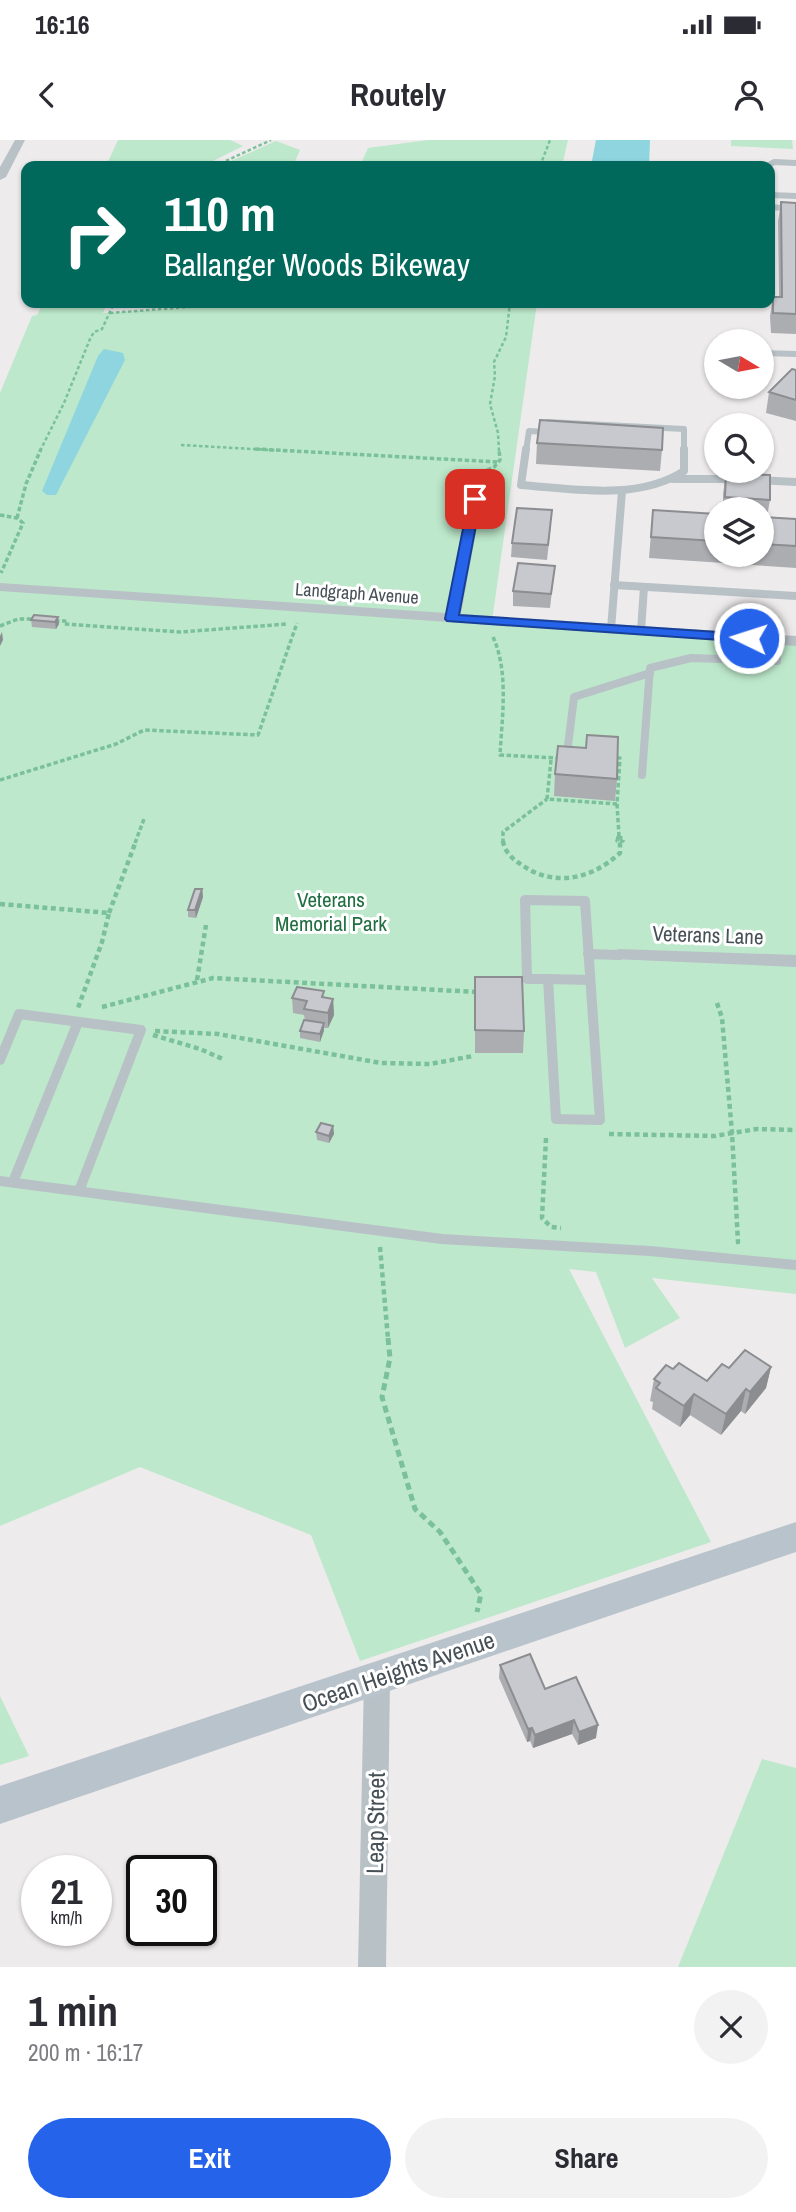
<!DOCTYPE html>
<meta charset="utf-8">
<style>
:root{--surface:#fff;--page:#f2f2f3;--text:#2b2b33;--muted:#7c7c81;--accent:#2563eb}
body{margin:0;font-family:"Archivo Narrow",sans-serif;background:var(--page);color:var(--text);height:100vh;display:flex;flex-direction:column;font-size:26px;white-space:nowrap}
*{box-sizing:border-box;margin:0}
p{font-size:23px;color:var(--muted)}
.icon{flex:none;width:38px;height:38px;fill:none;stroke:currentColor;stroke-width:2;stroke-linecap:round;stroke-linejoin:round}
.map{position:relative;height:1827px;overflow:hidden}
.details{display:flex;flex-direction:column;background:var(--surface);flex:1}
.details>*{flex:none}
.hud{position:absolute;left:21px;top:21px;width:754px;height:147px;border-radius:14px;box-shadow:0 2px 5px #0004;background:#00695c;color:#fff;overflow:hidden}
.needle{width:46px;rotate:100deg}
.controls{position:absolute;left:704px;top:189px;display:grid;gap:14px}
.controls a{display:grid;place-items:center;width:70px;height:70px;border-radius:50%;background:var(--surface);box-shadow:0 2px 5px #0004;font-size:35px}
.speed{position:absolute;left:21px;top:1715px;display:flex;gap:14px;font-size:35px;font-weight:700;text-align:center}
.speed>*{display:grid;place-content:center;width:91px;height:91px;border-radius:50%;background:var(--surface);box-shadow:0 2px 5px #0004;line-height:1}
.speed small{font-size:18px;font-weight:400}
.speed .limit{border:4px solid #111;border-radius:10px;background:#fff;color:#111}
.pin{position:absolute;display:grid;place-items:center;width:60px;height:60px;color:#fff;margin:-30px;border-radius:14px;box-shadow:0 4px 10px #0006}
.me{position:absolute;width:77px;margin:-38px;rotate:274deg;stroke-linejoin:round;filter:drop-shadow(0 0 5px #0008)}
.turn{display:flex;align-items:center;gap:24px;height:147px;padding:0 28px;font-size:32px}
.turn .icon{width:91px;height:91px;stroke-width:2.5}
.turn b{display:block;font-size:49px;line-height:60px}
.round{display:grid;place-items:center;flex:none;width:74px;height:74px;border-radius:37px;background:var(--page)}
.summary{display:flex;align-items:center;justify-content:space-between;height:119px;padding:0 28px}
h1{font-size:42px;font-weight:700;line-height:52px}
.cta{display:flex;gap:14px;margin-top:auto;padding:14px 28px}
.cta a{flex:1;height:80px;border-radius:42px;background:var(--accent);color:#fff;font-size:28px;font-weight:700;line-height:80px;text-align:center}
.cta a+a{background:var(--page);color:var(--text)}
.status{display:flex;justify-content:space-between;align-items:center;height:49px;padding:0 35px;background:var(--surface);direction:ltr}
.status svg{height:19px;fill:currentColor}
header{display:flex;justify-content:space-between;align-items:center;height:91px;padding:0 28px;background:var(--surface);font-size:32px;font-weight:700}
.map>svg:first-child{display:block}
.green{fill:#bde8cb}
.water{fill:#8fd5e0}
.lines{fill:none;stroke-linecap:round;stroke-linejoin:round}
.path-far3{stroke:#7ac199;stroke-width:2.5;stroke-dasharray:3.5 2.5;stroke-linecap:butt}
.path-far2{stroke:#7ac199;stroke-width:3.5;stroke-dasharray:4.5 2.5;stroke-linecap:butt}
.path-far1{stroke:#7ac199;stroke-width:4.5;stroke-dasharray:5 3.5;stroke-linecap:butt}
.path{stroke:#7ac199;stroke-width:5;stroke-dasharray:7 4.5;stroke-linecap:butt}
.service-far2{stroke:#b8c1c6;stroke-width:6}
.service-far1{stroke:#b8c1c6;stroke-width:8}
.service{stroke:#b8c1c6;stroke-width:10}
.minor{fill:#b8c1c6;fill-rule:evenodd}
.secondary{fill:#b9c3cb;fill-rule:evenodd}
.wall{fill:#abadb1}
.shaded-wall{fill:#8b8d90}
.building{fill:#c7c9ce;stroke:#8b8d90;stroke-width:2}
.route{fill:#2563eb;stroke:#184099;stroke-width:2}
.labels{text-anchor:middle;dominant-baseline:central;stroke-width:6;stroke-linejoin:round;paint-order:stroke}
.far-street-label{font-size:18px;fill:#465056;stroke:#fff}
.park-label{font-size:21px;fill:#216e41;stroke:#fff}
.street-label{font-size:21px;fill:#465056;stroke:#fff}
.near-street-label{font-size:24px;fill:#465056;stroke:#fff}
</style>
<div class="status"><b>16:16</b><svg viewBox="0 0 49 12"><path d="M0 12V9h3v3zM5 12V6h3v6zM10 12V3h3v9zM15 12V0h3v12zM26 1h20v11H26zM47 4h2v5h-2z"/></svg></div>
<header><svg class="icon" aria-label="back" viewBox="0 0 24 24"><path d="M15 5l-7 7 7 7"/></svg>Routely<svg class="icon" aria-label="person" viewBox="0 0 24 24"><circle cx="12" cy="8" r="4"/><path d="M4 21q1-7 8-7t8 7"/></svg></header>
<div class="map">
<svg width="796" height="1827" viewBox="0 0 796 1827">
<rect width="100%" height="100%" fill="#eeebec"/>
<!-- green -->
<g class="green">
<path d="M118,0H230L243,6L203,26H106Z"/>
<path d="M428,0H568L562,26H360L368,8Z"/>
<path d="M731,0H792L793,9L731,6Z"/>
<path d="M276,1L300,10L293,26H220Z"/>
<path d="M43,163H107L103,173L280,163H537L492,481L796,501V1154L652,1138L680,1178L625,1208L596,1132L569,1129L711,1402L360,1521L311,1395L140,1327L0,1386V253L32,176L37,175Z"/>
<path d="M0,1556L29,1616L0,1625Z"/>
<path d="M762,1619L796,1628V1827H678Z"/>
</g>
<!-- water -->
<g class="water">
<path d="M596,0H650L649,26H591Z"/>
<path d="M104,209L123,213L125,220L56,355H47L42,351L98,216Z"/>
</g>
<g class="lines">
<!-- path-far3 -->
<g class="path-far3">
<path d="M215,26L271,0"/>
<path d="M540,26L550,0"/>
<path d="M110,173L242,163"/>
<path d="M181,305L288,311"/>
<path d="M40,311L64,263L90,199L94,192L102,189L114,163"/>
<path d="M499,311L498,293L490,264L495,236L494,222L506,197L510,163"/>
</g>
<!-- path-far2 -->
<g class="path-far2">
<path d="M255,309L499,322"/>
<path d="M475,348L472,337L494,327L500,320L499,309"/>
<path d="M0,375L17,378L23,383L1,433"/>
<path d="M17,378L26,344L41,309"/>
<path d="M55,481H65L64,484L180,492L287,484"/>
<path d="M0,486L18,479H36"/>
<path d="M493,497C509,532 502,577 500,615L556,618"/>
<path d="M551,620L547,659L617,664L620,618H613"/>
<path d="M0,640L116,604L144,590L258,595L297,483"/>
<path d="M617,664L619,696"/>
<path d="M618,697L623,698V701H617Z"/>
<path d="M135,703L144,679"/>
<path d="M503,703V692L547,659"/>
</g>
<!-- path-far1 -->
<g class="path-far1">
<path d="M503,701C504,710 511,718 519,723C552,748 591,740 620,713V702"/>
<path d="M0,764L109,773L102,802L78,868"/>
<path d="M109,773L136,701"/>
<path d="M197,840L206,785"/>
<path d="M717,863L722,878L732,993L757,989L796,990"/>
<path d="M102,867L213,838L477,852"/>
<path d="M155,891L218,894L381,923L430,924L473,916"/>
<path d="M153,895L200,909L225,920"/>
<path d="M609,994L715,996L732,993L738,1102H734"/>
<path d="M546,998L542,1078L551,1087L561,1088"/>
<path d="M380,1107L388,1199"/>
</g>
<!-- path -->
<path class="path" d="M388,1198L390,1218L382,1257L415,1369L440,1392L481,1454L477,1472"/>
<!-- service-far2 -->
<g class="service-far2">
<path d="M767,26L774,22L796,23"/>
<path d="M770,55L796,56"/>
<path d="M770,67L796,69"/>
<path d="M761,213L796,214"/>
<path d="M526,311L529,291L546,292L548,282L684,289V311"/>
</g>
<!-- service-far1 -->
<g class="service-far1">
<path d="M526,309L521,345C573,349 638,361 684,331V309"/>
<path d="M673,339H738"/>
<path d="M757,340L796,342"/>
<path d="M614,445L796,456"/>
<path d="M611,489L622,351"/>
<path d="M641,491L644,447"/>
<path d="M567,614L574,557L650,533"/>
<path d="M642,635L650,528L691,518L777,521L776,499"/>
</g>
<!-- service -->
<g class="service">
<path d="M525,760L585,761L600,980L556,979L548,839H527Z"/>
<path d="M588,814L619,815"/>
<path d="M548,839L590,840"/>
<path d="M0,920L19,874L141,890L79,1051"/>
<path d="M0,1041L442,1099L650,1111L796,1125"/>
<path d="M13,1042L78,882"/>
</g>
<!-- minor -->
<g class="minor">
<path d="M15,0H25L6,37L0,40V27Z"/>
<path d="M475,355L482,359L461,474L796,496V506L0,451V443L446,473L468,359Z"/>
<path d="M619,809L796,815V827L613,819L610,815L613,811Z"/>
<path d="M377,1527L386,1531L390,1539L386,1827H358L364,1539L368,1531Z"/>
</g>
<!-- secondary -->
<path class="secondary" d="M796,1382V1412L0,1684V1646Z"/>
</g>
<!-- wall -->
<g class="wall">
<path d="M781,62L796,63V194L771,193L770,176L773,157H779L778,81Z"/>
<path d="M796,230V281L766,273L769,252Z"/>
<path d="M537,303L662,310L660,331L536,324Z"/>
<path d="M726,333L770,360L767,377L796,379V428L649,418L653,370L716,374V415H761V369H723V354Z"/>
<path d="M551,384L547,420L511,417L512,403Z"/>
<path d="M555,426L550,468L513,466V451Z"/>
<path d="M58,477L59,484L56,489L32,487L31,480Z"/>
<path d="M555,634L617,639L615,661L554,656Z"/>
<path d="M202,749L203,757L196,778L188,777V770Z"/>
<path d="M475,837L524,891L523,913H475Z"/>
<path d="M292,858H324L333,859L334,875L328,888H324L320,902L300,898V891L305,880L304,875L293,873Z"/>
<path d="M333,986L334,994L329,1003L317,1000L316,992Z"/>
<path d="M771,1227L766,1248L745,1274L741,1271L721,1295L690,1275L680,1287L652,1269L653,1262L650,1261L654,1239L707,1241L729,1228Z"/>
<path d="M500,1525L545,1549L596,1598L578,1605L572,1594L533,1608L530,1601L527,1602L499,1538Z"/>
</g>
<!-- shaded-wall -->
<g class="shaded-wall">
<path d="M58,477L59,484L56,489L55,482Z"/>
<path d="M2,492L3,500L0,506V496Z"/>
<path d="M202,749L203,757L196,778L195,770Z"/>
<path d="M333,859L334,875L328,888V873Z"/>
<path d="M324,883V891L320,902V894Z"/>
<path d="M333,986L334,994L329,1003V996Z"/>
<path d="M771,1227L766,1248L745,1274L750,1252Z"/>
<path d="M746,1249L741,1271L721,1295L726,1274Z"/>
<path d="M694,1254L690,1275L680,1287L684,1266Z"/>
<path d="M574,1580L572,1594L533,1608L535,1595Z"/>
<path d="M598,1585L596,1598L578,1605L579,1592Z"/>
<path d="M532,1588L530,1601L527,1602L528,1589Z"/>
</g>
<!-- building -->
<g class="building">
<path d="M781,62L796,63V174L773,173V157H782Z"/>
<path d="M792,229L796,230V260L769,252Z"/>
<path d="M540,280L663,288L662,310L537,303Z"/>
<path d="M726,333L770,335V360L725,357Z"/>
<path d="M517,368L552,370L548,405L512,403Z"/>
<path d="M653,370L716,374V401L651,397Z"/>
<path d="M761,377L796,379V406L761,404Z"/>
<path d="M518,423L555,426L551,454L513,451Z"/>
<path d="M34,475L58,477L55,482L31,480Z"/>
<path d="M587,595L618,597L617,639L555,634L558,606L586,608Z"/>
<path d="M195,749H202L195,770H188Z"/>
<path d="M475,837H522L524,891L475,890Z"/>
<path d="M297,847L324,851L322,857L333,859L328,873L304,869L307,861L292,858Z"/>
<path d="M304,880L324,883L320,894L300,891Z"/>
<path d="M321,983L333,986L329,996L316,992Z"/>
<path d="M745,1210L771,1227L750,1252L746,1249L726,1274L694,1254L684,1266L656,1248L660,1243L654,1239L666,1225L673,1229L679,1223L707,1241L722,1224L729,1228Z"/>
<path d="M530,1514L545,1549L576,1537L598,1585L579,1592L574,1580L535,1595L532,1588L528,1589L500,1525Z"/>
</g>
<!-- route -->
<path class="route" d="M475,355L481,359L459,475L749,494L756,498L749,502L447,481L445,479L469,359Z"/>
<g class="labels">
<!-- far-street labels -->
<g class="far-street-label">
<text transform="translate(357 453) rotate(4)">Landgraph Avenue</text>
</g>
<!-- park labels -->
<g class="park-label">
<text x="331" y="759">Veterans<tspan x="331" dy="24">Memorial Park</tspan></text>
</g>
<!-- street labels -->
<g class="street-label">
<text transform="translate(708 795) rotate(2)">Veterans Lane</text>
</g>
<!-- near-street labels -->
<g class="near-street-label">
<text transform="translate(398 1531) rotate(-19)">Ocean Heights Avenue</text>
<text transform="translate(375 1683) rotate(-89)">Leap Street</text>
</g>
</g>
</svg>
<div class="controls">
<a><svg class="needle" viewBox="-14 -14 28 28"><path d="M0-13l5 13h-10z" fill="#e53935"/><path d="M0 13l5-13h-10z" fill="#7c7c81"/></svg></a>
<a><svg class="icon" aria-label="search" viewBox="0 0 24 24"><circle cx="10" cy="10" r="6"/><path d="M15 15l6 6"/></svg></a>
<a><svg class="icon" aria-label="layers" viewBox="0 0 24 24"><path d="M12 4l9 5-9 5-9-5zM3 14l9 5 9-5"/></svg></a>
</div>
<div class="speed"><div>21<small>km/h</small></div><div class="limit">30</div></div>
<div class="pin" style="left:475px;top:359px;background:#d93025"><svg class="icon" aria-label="arrive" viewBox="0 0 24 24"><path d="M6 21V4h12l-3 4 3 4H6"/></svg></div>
<svg class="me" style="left:749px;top:498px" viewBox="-20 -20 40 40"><circle r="17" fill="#2563eb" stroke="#fff" stroke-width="3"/><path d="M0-11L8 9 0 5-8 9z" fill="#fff"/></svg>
<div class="hud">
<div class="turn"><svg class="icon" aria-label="right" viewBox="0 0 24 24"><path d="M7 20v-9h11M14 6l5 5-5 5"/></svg><div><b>110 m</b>Ballanger Woods Bikeway</div></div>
</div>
</div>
<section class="details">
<div class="summary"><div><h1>1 min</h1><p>200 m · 16:17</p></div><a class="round"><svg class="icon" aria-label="close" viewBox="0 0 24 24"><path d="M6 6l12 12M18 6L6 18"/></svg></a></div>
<div class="cta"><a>Exit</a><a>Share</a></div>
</section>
